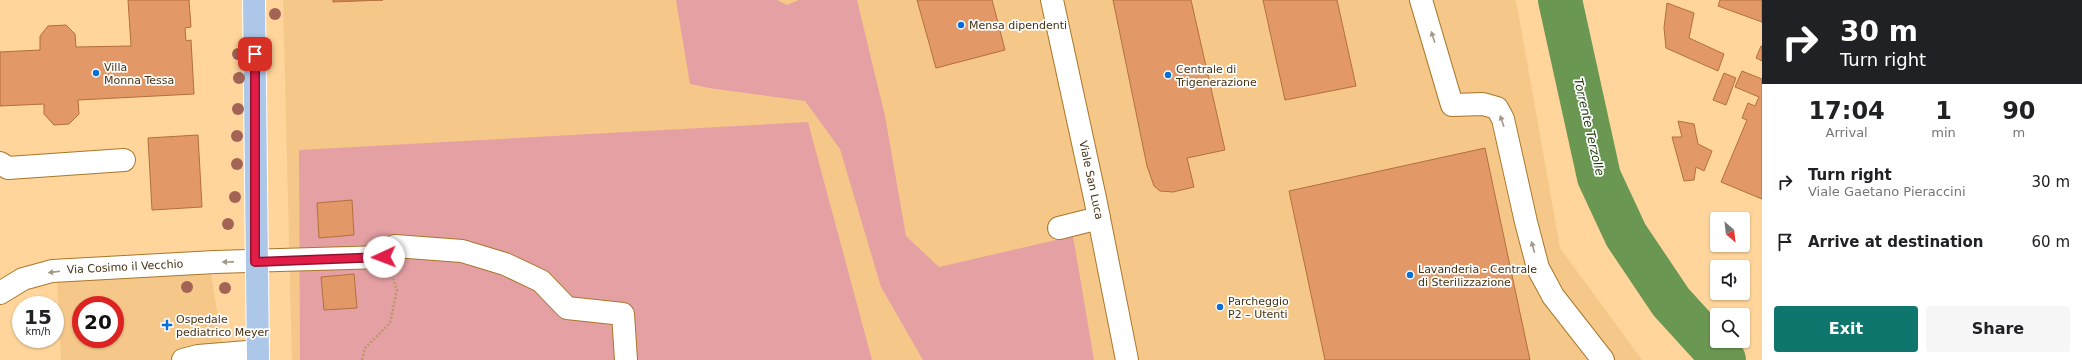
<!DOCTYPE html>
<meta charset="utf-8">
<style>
:root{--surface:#fff;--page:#f6f6f6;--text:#202124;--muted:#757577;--accent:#0f766e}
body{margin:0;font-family:"DejaVu Sans",sans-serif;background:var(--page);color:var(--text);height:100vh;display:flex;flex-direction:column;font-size:15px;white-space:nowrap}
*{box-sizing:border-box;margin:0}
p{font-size:13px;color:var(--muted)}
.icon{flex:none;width:22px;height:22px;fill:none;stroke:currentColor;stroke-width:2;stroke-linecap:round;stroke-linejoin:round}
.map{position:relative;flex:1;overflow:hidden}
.details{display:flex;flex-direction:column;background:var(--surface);width:320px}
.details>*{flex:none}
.banner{background:#202124;color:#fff;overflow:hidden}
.needle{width:26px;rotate:152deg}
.buttons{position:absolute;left:1710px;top:212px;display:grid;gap:8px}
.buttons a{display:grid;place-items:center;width:40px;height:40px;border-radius:4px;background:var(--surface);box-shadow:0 1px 3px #0004;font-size:20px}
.speed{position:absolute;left:12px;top:296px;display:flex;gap:8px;font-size:20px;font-weight:700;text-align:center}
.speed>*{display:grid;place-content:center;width:52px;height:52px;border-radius:50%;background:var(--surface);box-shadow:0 1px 3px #0004;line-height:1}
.speed small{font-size:10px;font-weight:400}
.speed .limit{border:6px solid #d22;background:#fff;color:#111}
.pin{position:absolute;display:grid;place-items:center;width:34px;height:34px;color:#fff;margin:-17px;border-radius:8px;box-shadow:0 2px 6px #0006}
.me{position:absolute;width:44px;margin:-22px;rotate:268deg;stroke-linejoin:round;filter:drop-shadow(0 0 3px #0008)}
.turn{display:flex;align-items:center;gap:14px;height:84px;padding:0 12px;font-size:18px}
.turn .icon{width:52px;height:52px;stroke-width:2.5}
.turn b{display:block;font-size:28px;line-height:34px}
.eta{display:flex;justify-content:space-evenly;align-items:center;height:68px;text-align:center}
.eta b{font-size:24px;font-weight:600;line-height:28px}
.primary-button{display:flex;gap:8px;margin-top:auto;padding:8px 12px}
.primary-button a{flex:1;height:46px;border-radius:4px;background:var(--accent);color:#fff;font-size:16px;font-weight:600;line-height:46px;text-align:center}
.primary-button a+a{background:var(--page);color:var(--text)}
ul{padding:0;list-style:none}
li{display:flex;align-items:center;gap:12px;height:60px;padding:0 12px}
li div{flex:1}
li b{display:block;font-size:15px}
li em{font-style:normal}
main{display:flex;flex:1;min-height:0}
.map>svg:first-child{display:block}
.built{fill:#f5c88a;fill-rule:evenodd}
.green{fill:#e5a0a4}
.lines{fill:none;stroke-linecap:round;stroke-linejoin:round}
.river{stroke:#6a9751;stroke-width:44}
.building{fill:#e29967;stroke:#b36f3c}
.minor-casing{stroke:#a8772a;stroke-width:24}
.major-casing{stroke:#fff;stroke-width:24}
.path{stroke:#ba9868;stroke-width:2.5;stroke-dasharray:2 2;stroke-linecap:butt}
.minor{stroke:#fff;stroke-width:22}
.major{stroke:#adc7e8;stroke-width:22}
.tree{fill:#a46455}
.oneway{fill:#a29888}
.route-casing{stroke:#92132f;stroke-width:10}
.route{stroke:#e11d48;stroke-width:7}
.poi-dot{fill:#0770d8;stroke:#fefefe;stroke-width:1.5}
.labels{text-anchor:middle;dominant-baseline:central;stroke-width:3.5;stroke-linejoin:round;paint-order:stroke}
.poi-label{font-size:11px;fill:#463212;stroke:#fefefe;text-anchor:start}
.street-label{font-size:11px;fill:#463212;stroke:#fefefe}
.water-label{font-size:12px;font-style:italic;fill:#1a3704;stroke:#fefefe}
</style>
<main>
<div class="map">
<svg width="1762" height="360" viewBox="0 0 1762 360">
<rect width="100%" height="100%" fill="#ffd59b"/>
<!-- built -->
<g class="built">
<path d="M283,0H1516L1560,248L1642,360H292Z"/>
<path d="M211,273L225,360H61L57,280ZM81,305H115V339H81Z"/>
</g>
<!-- green -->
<g class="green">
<path d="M676,0H777L787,5L799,0H857L885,116L906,236L939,267L1073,236L1094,360H923L881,287L840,149L805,101L709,88L690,84Z"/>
<path d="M808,122L872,360H300L299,150Z"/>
</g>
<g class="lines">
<!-- river -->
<path class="river" d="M1560,0L1599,177L1626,235L1671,302L1724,360"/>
</g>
<!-- building -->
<g class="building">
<path d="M128,0H189L191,27L185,28L186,41L191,40L194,94L78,100L79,114L69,124L54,125L44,114V104L0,106V52L40,50V36L48,26L66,25L75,34L76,47L131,46Z"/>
<path d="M333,0H383L333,2Z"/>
<path d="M917,0H992L1005,50L936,68Z"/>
<path d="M1113,0H1191L1225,150L1187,158L1194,187L1173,192L1160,191L1154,186L1147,166Z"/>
<path d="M1263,0H1337L1356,86L1285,100Z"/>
<path d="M1720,0H1762V22L1718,6Z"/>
<path d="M1667,3L1694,13L1689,38L1724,54L1718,71L1666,48L1664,28Z"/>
<path d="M1761,46H1762V61L1756,58Z"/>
<path d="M1742,71L1762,79V199L1721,182L1747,120L1742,118L1748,103L1755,106L1759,97L1735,87Z"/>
<path d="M1724,73L1736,78L1726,105L1713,100Z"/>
<path d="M1678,121L1694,124L1698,144L1712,151L1704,171L1696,167L1694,180L1684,181L1672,137H1682Z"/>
<path d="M198,135L202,207L152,210L148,138Z"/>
<path d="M1485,148L1530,360H1325L1289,191Z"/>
<path d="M352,200L354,235L319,238L317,203Z"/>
<path d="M354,274L357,308L324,310L321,277Z"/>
</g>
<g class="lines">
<!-- minor casing -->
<g class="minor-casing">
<g id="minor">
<path d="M1052,0L1095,198L1127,360"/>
<path d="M1421,0L1452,105L1483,104L1497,108L1503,119L1526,222L1538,268L1553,296L1603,360"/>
<path d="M0,163L8,168L124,160"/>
<path d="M1059,228L1099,218"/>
<path d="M0,293L23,279L52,271L215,262L384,257L395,246L462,251L505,264L541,281L567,308L623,314L626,360"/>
<path d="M183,360L198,356L258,351"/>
</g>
</g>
<!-- major casing -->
<g class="major-casing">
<path id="major" d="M254,0L258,360"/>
</g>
<!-- path -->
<path class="path" d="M362,360L365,348L390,323L397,290L393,279"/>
<!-- minor -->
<use href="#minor" class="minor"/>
<!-- major -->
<use href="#major" class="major"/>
</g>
<!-- trees -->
<g class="tree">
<circle cx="275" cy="14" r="6"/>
<circle cx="238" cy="54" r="6"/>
<circle cx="239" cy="78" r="6"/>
<circle cx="238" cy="109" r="6"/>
<circle cx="237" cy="136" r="6"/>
<circle cx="237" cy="164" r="6"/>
<circle cx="235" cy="197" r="6"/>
<circle cx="228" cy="224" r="6"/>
<circle cx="187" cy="287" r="6"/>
<circle cx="225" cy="288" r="6"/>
</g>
<!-- one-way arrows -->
<defs><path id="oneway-solid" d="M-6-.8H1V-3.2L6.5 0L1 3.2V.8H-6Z"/></defs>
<g class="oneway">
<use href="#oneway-solid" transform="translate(1433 37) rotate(-108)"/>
<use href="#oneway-solid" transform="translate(1502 121) rotate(-109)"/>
<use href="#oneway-solid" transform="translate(1533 247) rotate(-105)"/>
<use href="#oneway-solid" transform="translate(228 262) rotate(179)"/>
<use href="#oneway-solid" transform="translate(54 272) rotate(173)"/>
</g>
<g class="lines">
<!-- route casing -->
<g class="route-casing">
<path id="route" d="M255,54V262L384,257"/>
</g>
<!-- route -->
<use href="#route" class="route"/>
</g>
<!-- markers -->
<g class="poi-dot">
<circle cx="961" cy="25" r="4"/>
<circle cx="96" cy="73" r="4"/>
<circle cx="1168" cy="75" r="4"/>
<circle cx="1410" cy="275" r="4"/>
<circle cx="1220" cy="307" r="4"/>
<path d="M165 319h4v4h4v4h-4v4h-4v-4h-4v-4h4z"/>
</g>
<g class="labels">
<!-- poi labels -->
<g class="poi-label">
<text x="969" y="25">Mensa dipendenti</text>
<text x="104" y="67">Villa<tspan x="104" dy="13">Monna Tessa</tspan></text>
<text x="1176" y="69">Centrale di<tspan x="1176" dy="13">Trigenerazione</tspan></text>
<text x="1418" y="269">Lavanderia - Centrale<tspan x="1418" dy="13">di Sterilizzazione</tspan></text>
<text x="1228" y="301">Parcheggio<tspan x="1228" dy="13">P2 – Utenti</tspan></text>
<text x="176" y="319">Ospedale<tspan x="176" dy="13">pediatrico Meyer</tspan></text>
</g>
<!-- street labels -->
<g class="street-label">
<text transform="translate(1091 180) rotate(78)">Viale San Luca</text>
<text transform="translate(125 267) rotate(-3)">Via Cosimo il Vecchio</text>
</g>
<!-- water labels -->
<g class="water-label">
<text transform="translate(1589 127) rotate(77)">Torrente Terzolle</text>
</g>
</g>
</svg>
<div class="buttons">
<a><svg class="needle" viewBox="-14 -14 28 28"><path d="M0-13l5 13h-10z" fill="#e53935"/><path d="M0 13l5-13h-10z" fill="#757577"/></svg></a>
<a><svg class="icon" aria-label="sound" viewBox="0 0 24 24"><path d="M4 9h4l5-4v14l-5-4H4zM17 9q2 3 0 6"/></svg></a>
<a><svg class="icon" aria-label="search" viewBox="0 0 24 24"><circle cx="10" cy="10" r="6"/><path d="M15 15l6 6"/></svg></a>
</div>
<div class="speed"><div>15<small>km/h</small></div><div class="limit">20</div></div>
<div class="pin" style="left:255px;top:54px;background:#d93025"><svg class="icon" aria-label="arrive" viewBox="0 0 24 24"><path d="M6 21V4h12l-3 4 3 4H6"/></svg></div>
<svg class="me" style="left:384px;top:257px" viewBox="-20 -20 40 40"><circle r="19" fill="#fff"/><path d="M0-13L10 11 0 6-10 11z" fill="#e11d48"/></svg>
</div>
<section class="details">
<div class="banner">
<div class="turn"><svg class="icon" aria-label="right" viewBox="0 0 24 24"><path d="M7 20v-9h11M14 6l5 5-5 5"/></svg><div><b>30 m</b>Turn right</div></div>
</div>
<div class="eta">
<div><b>17:04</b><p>Arrival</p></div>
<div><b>1</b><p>min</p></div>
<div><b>90</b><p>m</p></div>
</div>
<ul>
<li><svg class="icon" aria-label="right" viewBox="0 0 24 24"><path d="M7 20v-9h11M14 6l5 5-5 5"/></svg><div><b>Turn right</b><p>Viale Gaetano Pieraccini</p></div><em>30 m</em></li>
<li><svg class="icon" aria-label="arrive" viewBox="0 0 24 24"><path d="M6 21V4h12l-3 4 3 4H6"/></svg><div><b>Arrive at destination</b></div><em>60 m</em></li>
</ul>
<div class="primary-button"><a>Exit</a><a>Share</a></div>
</section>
</main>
